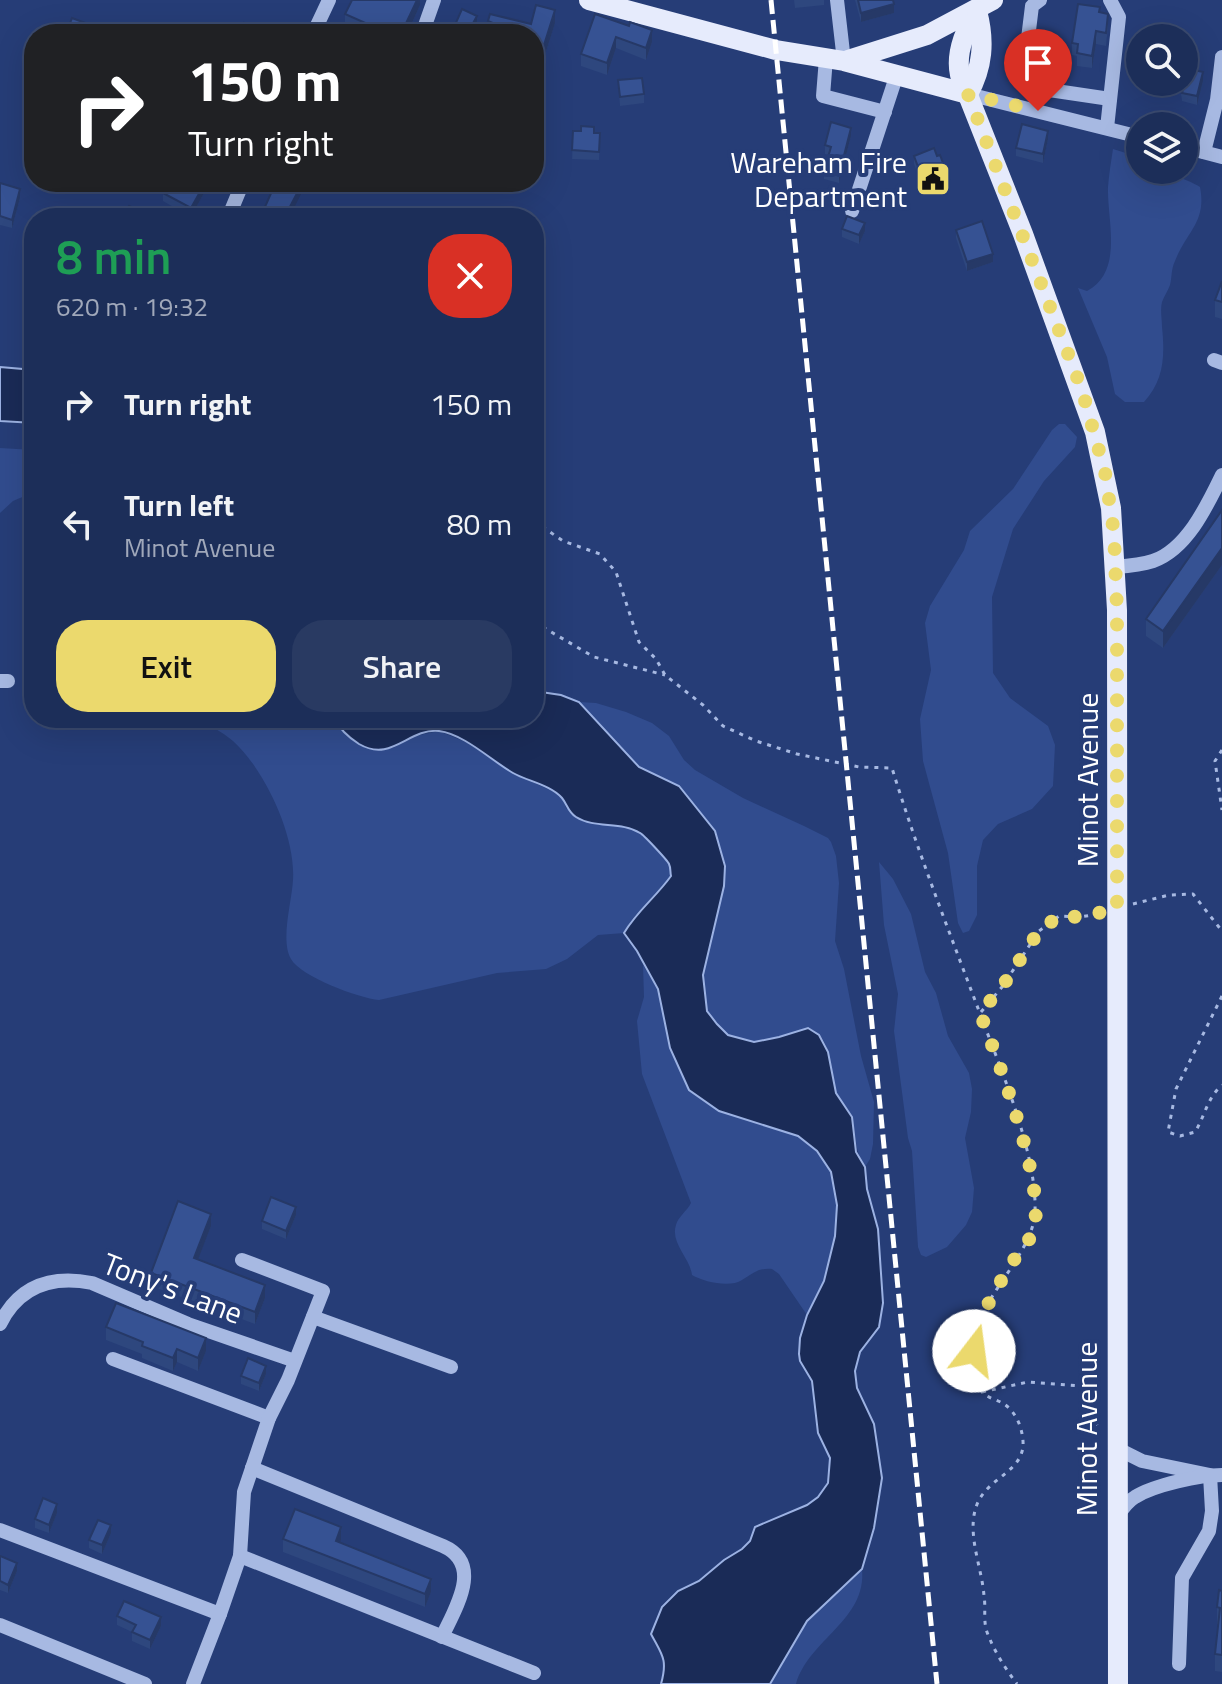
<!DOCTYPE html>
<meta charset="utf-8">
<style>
:root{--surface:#1c2e59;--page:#293a62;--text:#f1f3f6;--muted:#a0a8ba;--line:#3a4a6f;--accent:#ebd96d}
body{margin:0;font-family:"Titillium Web",sans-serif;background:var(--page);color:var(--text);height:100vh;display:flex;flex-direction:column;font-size:30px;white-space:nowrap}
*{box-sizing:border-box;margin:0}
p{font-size:26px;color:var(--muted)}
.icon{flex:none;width:44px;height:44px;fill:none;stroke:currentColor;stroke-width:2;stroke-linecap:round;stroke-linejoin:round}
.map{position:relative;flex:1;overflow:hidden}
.drawer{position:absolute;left:24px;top:208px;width:520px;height:520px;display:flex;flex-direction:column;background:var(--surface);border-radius:32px;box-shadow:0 8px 32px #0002,0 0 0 2px var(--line)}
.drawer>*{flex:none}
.guide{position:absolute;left:24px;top:24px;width:520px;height:168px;border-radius:32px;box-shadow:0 8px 32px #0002,0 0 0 2px var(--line);background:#202124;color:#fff;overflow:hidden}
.controls{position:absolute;left:1126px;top:24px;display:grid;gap:16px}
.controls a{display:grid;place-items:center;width:72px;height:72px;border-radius:50%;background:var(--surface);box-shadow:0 8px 32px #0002,0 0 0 2px var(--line);font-size:40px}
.pin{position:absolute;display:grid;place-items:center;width:68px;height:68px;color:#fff;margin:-82px -34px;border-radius:50% 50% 50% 0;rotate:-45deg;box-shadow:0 0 8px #0007}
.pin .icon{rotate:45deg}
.me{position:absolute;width:88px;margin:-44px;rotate:15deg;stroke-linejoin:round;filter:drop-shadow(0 0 6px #0008)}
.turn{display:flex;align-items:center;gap:28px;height:168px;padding:0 32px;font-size:36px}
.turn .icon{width:104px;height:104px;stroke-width:2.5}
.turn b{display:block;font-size:56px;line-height:68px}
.round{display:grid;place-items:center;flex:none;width:84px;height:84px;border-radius:32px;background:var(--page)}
.overview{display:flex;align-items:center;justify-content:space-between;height:136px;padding:0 32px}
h1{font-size:48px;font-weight:600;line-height:60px;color:#1e9e55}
.action{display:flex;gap:16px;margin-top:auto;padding:16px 32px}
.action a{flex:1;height:92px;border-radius:32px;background:var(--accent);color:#111;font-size:32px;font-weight:600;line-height:92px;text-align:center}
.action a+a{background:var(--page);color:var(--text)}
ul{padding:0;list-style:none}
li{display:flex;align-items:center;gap:24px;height:120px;padding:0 32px}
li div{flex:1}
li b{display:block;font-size:30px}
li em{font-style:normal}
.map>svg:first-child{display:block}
.green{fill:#314c8e}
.water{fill:#1a2b57;stroke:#9cb2e3;stroke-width:2}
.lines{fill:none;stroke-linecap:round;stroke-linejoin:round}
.path{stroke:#a7b9e2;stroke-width:3;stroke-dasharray:4 6;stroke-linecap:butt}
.minor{stroke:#a7b9e2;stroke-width:14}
.major{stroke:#e6ebfc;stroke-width:20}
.rail{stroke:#fff;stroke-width:5;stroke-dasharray:14 6;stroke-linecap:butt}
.wall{fill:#2e477e}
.shaded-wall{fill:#263967}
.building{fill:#365293;stroke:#263967;stroke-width:2}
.route{stroke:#ebd96d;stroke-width:14;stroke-dasharray:0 25.2}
.labels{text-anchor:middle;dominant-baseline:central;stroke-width:8;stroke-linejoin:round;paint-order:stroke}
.poi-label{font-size:30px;fill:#fff;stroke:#263d77;text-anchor:end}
.street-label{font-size:30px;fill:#fff;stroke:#263d77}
</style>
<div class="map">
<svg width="1222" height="1684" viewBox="0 0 1222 1684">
<rect width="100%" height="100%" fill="#263d77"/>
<!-- green -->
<g class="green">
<path d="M1113,149L1129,154L1140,163V170C1157,170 1186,178 1200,187C1207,222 1186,232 1175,261C1171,269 1172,277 1170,285C1168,291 1164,296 1162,302C1160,310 1162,319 1162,327C1165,356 1164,380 1144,402H1125L1115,394L1107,357L1078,288L1087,291C1124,271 1107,221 1108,187C1109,174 1111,162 1113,149Z"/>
<path d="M1059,424H1065L1077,437L1075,447L1044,481L1013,529L992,597L993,673L1010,698L1048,726L1055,745L1053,786L1032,809L998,824L983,840L977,866V915L969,931L963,933L958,923L948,853L923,761L920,719L931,670L925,623L930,606L964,550L970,531L1013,489L1052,430Z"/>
<path d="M0,448L34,450V492L13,501L0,513Z"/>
<path d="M579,702L596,703L626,712L652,723L669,736L684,760L695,770L743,798L804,826L828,838L831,842L836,856L839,883L835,941L844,969L861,1056L874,1102L873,1144L870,1159L865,1167C854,1149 857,1138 852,1119C850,1109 840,1102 836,1093C828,1072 834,1036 808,1028L779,1037L754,1042L728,1035L717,1024L707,1011L703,975L724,886L679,786L639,767Z"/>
<path d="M197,718H281V721L295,728L303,718H334L337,724L393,748L415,736L439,731L468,743L512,773L552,791L563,799L566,808L592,823L623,826L641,833L669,864L671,876L633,918L624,933L598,935L567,959L546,969L497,973L379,1000C359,998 301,977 291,959C280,940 292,901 293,880C296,836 265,770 233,741C221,731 210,726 197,718Z"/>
<path d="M879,862L893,879L911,914L925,972L936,993L948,1036L969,1073L972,1089L971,1112L965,1138L974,1188L972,1212L966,1225L947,1247L926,1257L921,1255L918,1247L912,1151L908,1138L894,1031L898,994L884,925Z"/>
<path d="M643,965L658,989L670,1048L719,1111L798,1136L817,1151L831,1172L837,1205L835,1236L824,1281L807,1315L779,1274L772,1269C757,1268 754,1273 742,1280C730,1288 704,1282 692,1275C690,1258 670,1243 676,1225C678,1217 687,1211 691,1203L642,1074L637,1021L644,997Z"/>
<path d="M862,1569C867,1620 809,1639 796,1684H770L807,1621Z"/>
</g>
<!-- water -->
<g class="water">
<path d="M0,367L34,370V423L0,421Z"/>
<path d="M534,691L561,695L579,702L639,767L679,786L715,831L725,866L724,886L703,975L707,1011L717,1024L728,1035L754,1042L779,1037L808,1028L819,1035L828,1052L836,1093L852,1117L856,1152L865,1167L867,1189L878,1229L883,1303L879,1327L860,1352L855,1371L857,1388L874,1424L882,1478L874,1528L862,1569L807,1621L770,1684H661C668,1659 662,1655 651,1634L662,1607L678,1591L699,1581L724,1560L742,1549L750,1541L755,1527L807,1505L818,1497L828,1483L830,1458L818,1433L812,1381L800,1361L799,1354L800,1338L807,1315L824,1281L835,1236L837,1205L831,1172L817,1151L798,1136L719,1111L689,1090L670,1048L658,989L637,951L624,933C637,911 656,897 671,876C670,872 671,868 669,864C668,861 643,834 640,833C621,821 595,829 576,817C568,812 567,804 562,798C551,785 527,781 513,773C492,761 464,734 439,731C408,728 392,763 359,744C348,737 340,730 334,718H534Z"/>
</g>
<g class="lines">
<!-- path -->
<g class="path">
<path d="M534,521L563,541L600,554L616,572L639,642L656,659L665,675L703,705L723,726L756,741L797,754L859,767L892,768C918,853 951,936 982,1019C1002,1072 1037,1155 1035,1211C1034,1252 983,1294 975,1335C971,1351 970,1380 983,1393C988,1398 998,1400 1004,1404C1016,1412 1022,1427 1023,1441C1025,1470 992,1476 979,1500C964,1529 982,1566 984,1596C986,1607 983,1621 987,1632C994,1651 1005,1668 1017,1684"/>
<path d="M534,622L594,657L665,675"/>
<path d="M1222,750L1215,761L1222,810"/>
<path d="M1133,904L1169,895L1193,894L1222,931"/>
<path d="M1222,996L1176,1089L1168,1132L1180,1136L1195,1132C1205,1116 1207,1098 1222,1085"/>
<path d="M981,1012L1002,987L1039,931L1059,916L1080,917L1099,914"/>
<path d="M982,1392L1028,1382L1081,1386L1088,1392L1095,1421L1099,1427"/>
</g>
<!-- minor -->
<g class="minor">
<path d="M837,0L844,61"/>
<path d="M1040,0L1032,6L1023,79L1029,87L1110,99"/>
<path d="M313,34L329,0"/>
<path d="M422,34L434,0"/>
<path d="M826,58L823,96L885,112"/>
<path d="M968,94L1140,137"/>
<path d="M1107,128L1119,17L1110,0"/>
<path d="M1184,147L1222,157"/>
<path d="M1204,152L1217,100L1222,57"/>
<path d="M852,211L897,74"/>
<path d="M228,218L243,182"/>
<path d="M1214,360L1222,363"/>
<path d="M1115,567C1128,566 1141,565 1153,561C1187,549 1207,506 1222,475"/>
<path d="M0,681H8"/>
<path d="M313,1317L451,1367"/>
<path d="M0,1324C19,1286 51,1275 92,1283L188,1324L295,1361"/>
<path d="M113,1359L269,1418"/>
<path d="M1116,1448L1142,1461L1210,1475L1212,1511L1209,1531L1182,1578L1179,1664"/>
<path d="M252,1468L443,1546C484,1564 455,1609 442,1637"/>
<path d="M1118,1515C1123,1508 1128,1501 1135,1497C1154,1485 1200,1475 1222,1475"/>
<path d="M0,1530L220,1614L240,1556L244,1492L269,1418L288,1380L323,1291L242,1260"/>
<path d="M240,1556L534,1673"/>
<path d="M0,1625L145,1684"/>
<path d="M193,1684L220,1614"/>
</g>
<!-- major -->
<g class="major">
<path d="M589,0L776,50L844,61L968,94"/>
<path d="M977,11C965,30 955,52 960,75L1023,234L1095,432L1111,508L1117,610L1118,1684"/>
<path d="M848,60L927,35L993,0"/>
<path d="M968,94C983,67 985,41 977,11"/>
</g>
<!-- rail -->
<path class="rail" d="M771,0L937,1684"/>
</g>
<!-- wall -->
<g class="wall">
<path d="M420,0V5L407,34H362L345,27V14Z"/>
<path d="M794,0H824V5L795,8Z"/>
<path d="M855,0H893L894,13L861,22Z"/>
<path d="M1100,12L1108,26L1106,46L1096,44L1092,68L1077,66V56L1072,55V43Z"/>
<path d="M595,14L652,42L646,60L616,48L607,75L581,66V54Z"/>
<path d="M488,21L531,24L555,23L544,58L534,53V34H488Z"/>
<path d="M618,80L644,94V103L620,106Z"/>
<path d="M1203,81L1197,105L1182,101L1180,85Z"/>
<path d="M573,131L600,133L599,160L572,159Z"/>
<path d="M851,136L839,183L824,179V171L829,155L825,154V145Z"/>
<path d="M1048,139L1043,163L1016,156V148Z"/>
<path d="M914,156H937L949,187L926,196L914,164Z"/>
<path d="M0,183L20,198L12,228L0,225Z"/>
<path d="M205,191L191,217L163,201V193Z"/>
<path d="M842,229L865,231L859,244L842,237Z"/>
<path d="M956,230L993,262L967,271L956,238Z"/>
<path d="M1222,281V319L1215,317V300Z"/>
<path d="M1222,510V565L1163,648L1146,636V619Z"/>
<path d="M296,1215L286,1239L262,1229V1221Z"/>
<path d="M211,1226L198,1259L265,1298L255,1324L151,1286V1273Z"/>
<path d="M106,1327L206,1351L198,1371L177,1362L173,1371L142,1358V1354L106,1340Z"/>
<path d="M266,1374L259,1391L241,1384V1376Z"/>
<path d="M57,1513L49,1533L35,1528V1519Z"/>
<path d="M111,1533L102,1554L89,1548V1540Z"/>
<path d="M283,1539L341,1540L340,1543L431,1592L425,1607L283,1552Z"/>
<path d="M0,1556L17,1571L8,1593L0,1590Z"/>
<path d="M1222,1591V1672L1215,1671V1654L1218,1624H1217V1607Z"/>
<path d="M117,1616L161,1626L150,1649L132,1641V1632L117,1625Z"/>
</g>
<!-- shaded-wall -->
<g class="shaded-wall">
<path d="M417,0H420V5L407,34H401Z"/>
<path d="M894,4V13L861,22V13Z"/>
<path d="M555,10V23L544,58V45Z"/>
<path d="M477,16V25L471,34H467Z"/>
<path d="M652,30V42L646,60V48Z"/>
<path d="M1096,31V44L1092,68V56Z"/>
<path d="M616,37V48L607,75V63Z"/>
<path d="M1203,72V81L1197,105V96Z"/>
<path d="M851,128V136L839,183V175Z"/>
<path d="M1048,131V139L1043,163V154Z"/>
<path d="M949,179V187L926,196V188Z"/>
<path d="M303,182H305V186L289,218H284Z"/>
<path d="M205,183V191L191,217V208Z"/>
<path d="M20,189V198L12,228V220Z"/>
<path d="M865,223V231L859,244V235Z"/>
<path d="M993,254V262L967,271V262Z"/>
<path d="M1222,548V565L1163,648V631Z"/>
<path d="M296,1207V1215L286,1239V1231Z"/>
<path d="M211,1214V1226L194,1270V1258Z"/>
<path d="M265,1285V1298L255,1324V1312Z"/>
<path d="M206,1338V1351L198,1371V1358Z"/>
<path d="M177,1349V1362L173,1371V1358Z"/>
<path d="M266,1366V1374L259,1391V1383Z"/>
<path d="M57,1504V1513L49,1533V1525Z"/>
<path d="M111,1525V1533L102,1554V1545Z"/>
<path d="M341,1527V1540L336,1554V1541Z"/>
<path d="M17,1563V1571L8,1593V1585Z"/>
<path d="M431,1579V1592L425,1607V1594Z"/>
<path d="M161,1617V1626L150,1649V1640Z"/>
</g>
<!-- building -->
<g class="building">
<path d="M352,0H417L401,34H390L345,14Z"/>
<path d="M858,0H893L894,4L861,13Z"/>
<path d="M1078,4L1100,7L1099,12L1108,14L1106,33L1096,31L1092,56L1077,53L1078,44L1072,43Z"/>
<path d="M536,5L555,10L544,45L534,40V34H519L488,21L490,14L531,24Z"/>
<path d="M462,9L477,16L467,34H451Z"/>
<path d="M595,14L629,26L630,22L652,30L646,48L616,37L607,63L581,54Z"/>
<path d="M72,18L104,30L112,34H66Z"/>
<path d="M244,23L263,34H238Z"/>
<path d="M54,30L66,34H52Z"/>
<path d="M1185,68L1203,72L1197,96L1182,93L1184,86L1180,85L1181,82H1184Z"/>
<path d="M642,78L644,94L620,97L618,80Z"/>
<path d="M831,122L851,128L839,175L824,171L831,147L825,145Z"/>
<path d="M1022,124L1048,131L1043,154L1016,148Z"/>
<path d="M581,126L594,127V133H600L599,152L572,150L573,131H581Z"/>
<path d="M934,148L937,156L940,155L949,179L926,188L914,156Z"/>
<path d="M169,182H203L205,183L191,208L163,193Z"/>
<path d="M276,182H303L284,218H260Z"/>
<path d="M0,183L20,189L12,220L0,216Z"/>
<path d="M129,206L144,213L141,218L123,217Z"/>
<path d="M847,216L865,223L859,235L842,229Z"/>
<path d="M982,221L993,254L967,262L956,230Z"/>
<path d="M1222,281V302L1215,300Z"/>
<path d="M1222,510V548L1163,631L1146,619Z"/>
<path d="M271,1197L296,1207L286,1231L262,1221Z"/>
<path d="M178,1201L211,1214L194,1258L265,1285L255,1312L151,1273Z"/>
<path d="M116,1303L206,1338L198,1358L177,1349L173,1358L142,1346L143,1342L106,1327Z"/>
<path d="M248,1358L266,1366L259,1383L241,1376Z"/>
<path d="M43,1498L57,1504L49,1525L35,1519Z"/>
<path d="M295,1509L341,1527L336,1541L431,1579L425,1594L283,1539Z"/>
<path d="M98,1520L111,1525L102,1545L89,1540Z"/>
<path d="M0,1556L17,1563L8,1585L0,1581Z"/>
<path d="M1219,1590L1222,1591V1655L1215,1654L1220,1608L1217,1607Z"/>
<path d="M124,1601L161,1617L150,1640L132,1632L136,1625L117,1616Z"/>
</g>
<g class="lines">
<!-- route -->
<path class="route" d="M974,1351C976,1317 1001,1281 1019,1252C1023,1246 1031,1239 1033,1232C1048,1189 997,1058 980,1013L1002,987L1039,931L1059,916L1080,917L1117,909V610L1114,533L1105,472L1082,390L968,94L1038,111"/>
</g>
<!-- icons -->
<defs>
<g id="civic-square" transform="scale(1.8)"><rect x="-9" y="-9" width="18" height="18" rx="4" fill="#ebd96d" stroke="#263d77"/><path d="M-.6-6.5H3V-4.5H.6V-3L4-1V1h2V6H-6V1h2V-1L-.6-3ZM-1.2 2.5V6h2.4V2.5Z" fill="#111"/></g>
</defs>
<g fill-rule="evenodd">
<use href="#civic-square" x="933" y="179"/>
</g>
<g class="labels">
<!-- poi labels -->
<g class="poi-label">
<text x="907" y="162">Wareham Fire<tspan x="907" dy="34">Department</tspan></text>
</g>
<!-- street labels -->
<g class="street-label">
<text transform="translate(1087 780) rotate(-90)">Minot Avenue</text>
<text transform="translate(173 1288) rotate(21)">Tony's Lane</text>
<text transform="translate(1086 1429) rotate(-90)">Minot Avenue</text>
</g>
</g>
</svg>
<div class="controls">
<a><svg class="icon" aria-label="search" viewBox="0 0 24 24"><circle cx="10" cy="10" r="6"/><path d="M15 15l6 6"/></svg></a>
<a><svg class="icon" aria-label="layers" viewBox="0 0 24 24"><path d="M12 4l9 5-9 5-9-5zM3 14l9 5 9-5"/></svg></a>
</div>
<div class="pin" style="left:1038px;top:111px;background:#d93025"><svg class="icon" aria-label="arrive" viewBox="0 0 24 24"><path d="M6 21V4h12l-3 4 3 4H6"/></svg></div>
<svg class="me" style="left:974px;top:1351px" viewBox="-20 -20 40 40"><circle r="19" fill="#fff"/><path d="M0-13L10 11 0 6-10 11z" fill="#ebd96d"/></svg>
<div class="guide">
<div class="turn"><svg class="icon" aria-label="right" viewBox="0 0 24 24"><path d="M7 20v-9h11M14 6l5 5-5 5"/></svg><div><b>150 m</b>Turn right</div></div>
</div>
<section class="drawer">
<div class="overview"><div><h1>8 min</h1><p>620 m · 19:32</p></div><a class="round" style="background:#d93025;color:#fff"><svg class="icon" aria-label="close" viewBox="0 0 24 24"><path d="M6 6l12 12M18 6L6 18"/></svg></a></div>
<ul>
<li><svg class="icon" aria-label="right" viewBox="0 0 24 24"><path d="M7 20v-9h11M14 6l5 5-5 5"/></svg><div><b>Turn right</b></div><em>150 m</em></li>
<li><svg class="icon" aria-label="left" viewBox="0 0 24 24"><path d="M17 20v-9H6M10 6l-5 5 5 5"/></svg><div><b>Turn left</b><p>Minot Avenue</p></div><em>80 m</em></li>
</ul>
<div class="action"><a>Exit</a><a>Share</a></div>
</section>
</div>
